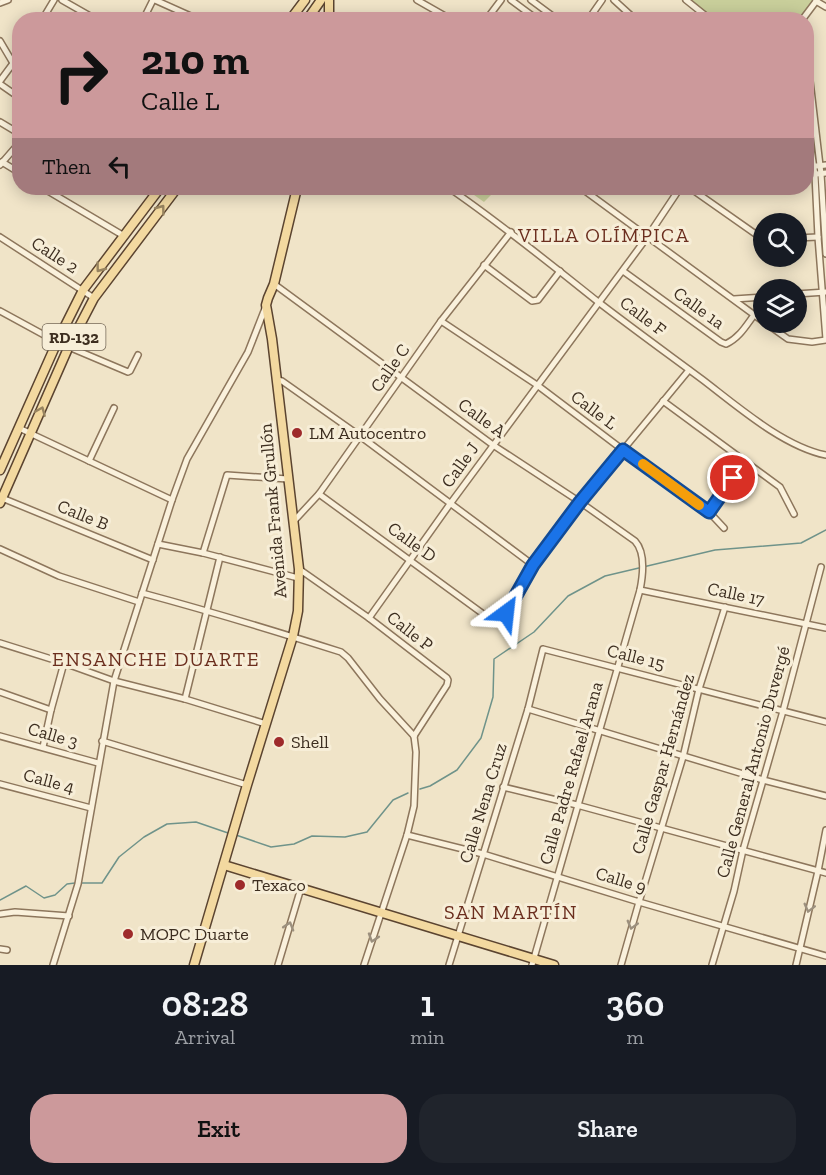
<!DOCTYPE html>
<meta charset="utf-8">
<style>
:root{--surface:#171b24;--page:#20242c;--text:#f1f3f6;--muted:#9ea1a6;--accent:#cc999b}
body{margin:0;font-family:"Zilla Slab",serif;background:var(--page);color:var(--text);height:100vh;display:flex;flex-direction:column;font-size:22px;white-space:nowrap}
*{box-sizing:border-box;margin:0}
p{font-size:20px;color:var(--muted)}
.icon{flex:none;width:33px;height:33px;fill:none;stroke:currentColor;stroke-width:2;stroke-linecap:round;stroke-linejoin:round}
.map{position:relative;height:965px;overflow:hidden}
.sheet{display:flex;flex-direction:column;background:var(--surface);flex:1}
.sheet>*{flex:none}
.top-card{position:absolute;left:12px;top:12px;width:802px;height:183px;border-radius:24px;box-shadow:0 3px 15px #0003;background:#cc999b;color:#111;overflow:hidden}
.buttons{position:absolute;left:753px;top:213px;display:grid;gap:12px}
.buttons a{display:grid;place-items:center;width:54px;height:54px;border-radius:50%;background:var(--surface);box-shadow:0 3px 15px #0003;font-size:30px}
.pin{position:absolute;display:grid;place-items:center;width:51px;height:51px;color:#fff;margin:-26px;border:3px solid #fff;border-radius:50%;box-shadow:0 2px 6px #0007}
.me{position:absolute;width:66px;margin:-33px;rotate:30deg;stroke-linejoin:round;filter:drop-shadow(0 0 4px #0008)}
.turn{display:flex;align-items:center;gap:21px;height:126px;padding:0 30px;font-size:27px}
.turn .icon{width:78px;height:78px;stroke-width:2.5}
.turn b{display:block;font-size:42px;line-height:51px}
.then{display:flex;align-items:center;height:57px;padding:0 30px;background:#0003;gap:12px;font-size:22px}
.eta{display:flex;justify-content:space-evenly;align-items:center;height:102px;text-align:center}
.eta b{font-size:36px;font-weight:600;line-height:42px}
.primary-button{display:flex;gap:12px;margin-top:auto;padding:12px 30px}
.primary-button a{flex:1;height:69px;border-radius:24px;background:var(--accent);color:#111;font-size:24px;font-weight:600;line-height:69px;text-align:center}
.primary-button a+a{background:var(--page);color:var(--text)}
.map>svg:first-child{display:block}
.green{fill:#c9cf9b}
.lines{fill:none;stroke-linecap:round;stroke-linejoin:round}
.stream{stroke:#6f938a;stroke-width:1.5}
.minor-casing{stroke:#8d765c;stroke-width:8}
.primary-casing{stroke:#5b4430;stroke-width:11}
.minor{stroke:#faf1dc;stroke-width:5}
.primary{stroke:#f3d9a0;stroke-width:8}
.oneway{stroke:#988460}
.oneway2{stroke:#9c907e}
.route-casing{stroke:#114b97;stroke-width:15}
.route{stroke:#1a73e8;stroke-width:10}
.slow{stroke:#f59e0b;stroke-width:10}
.poi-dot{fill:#9e2a2b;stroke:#f7eed8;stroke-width:2}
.labels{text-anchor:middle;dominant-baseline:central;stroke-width:6;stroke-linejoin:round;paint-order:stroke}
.shield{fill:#f7eed8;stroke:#756857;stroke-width:1.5}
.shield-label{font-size:16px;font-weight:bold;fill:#3d2e20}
.street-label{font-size:18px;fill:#3d2e20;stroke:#f7eed8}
.poi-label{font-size:18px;fill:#3d2e20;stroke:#f7eed8;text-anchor:start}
.neighbourhood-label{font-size:20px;letter-spacing:1.5px;fill:#6b2e1e;stroke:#f7eed8}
</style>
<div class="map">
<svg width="826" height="965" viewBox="0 0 826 965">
<rect width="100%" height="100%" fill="#f0e4c8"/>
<!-- green -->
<g class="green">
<path d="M686,0H815L801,20L711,19Z"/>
<path d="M469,188H498L484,202L467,190Z"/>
</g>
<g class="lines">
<!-- stream -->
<g class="stream">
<path d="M420,789L430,786L457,770L481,738L493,697L494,659L534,632L568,596L605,576L715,550L801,543L826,530"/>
<path d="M236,835L271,847L294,844L312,836L345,837L367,832L393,800L408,793"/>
<path d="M80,883H102L119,857L144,837L167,824L196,822L228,833"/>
<path d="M0,900L26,886L44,898L55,895L67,884L75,883"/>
</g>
<!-- minor casing -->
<g class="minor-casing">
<g id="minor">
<path d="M62,0L97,20"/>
<path d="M155,0L195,18"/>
<path d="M417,0L452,20"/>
<path d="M511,0L538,20"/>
<path d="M531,0L558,20"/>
<path d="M614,0L636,20"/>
<path d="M686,0L711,20"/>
<path d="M816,1L826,7"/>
<path d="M0,3L8,0"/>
<path d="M42,20L54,0"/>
<path d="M143,20L153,0"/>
<path d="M486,20L501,0"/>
<path d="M588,20L602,0"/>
<path d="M802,20L817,0"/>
<path d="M0,41L13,63"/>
<path d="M807,74L810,81L821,174L826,254"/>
<path d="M0,81L20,54"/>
<path d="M0,84L20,98"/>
<path d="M0,122L20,134"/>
<path d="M807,123L815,175L818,237L826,339"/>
<path d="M2,162L20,173"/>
<path d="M0,165L20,142"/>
<path d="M807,167L826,165"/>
<path d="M807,175L826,173"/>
<path d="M43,188L124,236"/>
<path d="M449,188C500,223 548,262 597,301C632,328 668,354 703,380C737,406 784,447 826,455"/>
<path d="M581,188L764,322"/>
<path d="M690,188L764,240"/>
<path d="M0,237L94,298"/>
<path d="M796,238L818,237"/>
<path d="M484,265L532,301L538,300L560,271"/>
<path d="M623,271L721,342L726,344C739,338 746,326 754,315"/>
<path d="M274,284L493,445L580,502L635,541C646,553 643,575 640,590L532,965"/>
<path d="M796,294L826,292"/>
<path d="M734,299L764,297"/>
<path d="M0,311L57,342L128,372L130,371L138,355"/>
<path d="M441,321L537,385L623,450L709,512L724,528"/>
<path d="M764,322L788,339L812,342L826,340"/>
<path d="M277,380L282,381L360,436L533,565"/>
<path d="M663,401L780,487L794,514"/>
<path d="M19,428L172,500"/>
<path d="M89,461L114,408"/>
<path d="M319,494L486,616"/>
<path d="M2,498L153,560"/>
<path d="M709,512L745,461"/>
<path d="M293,522L319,494L441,321L511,232"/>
<path d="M158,544L203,553L298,578"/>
<path d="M0,549L59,576L139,602"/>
<path d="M203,553L227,475L288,479"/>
<path d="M299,569L369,618L447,678L448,680L447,685L414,736"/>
<path d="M640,590L826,628"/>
<path d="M142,593C209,611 275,631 341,652L348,658L380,699L414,736"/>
<path d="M506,613L533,565L580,502L689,370"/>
<path d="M369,618L450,504L648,236L680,188"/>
<path d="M0,643L64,663L114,681L185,699L266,724"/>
<path d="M0,692L51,710"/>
<path d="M185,699L220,557"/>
<path d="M528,709L763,780L826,796"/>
<path d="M0,736L98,763"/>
<path d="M102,741L247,785"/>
<path d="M43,747L51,710L64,663"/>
<path d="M0,784L91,808"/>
<path d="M503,787L577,805L826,873"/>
<path d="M407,835L483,854L639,902L826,956"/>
<path d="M0,914L15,912L69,916"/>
<path d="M0,949L7,950"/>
<path d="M53,965L78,884L114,681L172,500L187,459L248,352L266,306"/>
<path d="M278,965L301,888"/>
<path d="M364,965L407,835L414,806L416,752L414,736"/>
<path d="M449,965L528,709L543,649L826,722"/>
<path d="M621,965L639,902L683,757L699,689L725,607"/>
<path d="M712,965L734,891L743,850L783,711L821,567"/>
<path d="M796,965L818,871L826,830"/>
</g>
</g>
<!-- primary casing -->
<g class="primary-casing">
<g id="primary">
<path d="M329,0V20"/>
<path d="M290,20L305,0"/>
<path d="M307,20L321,0"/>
<path d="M0,470L57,342L83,290L160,188"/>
<path d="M0,503L69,346L94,298L177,188"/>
<path d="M224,865L554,965"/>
<path d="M194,965L247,785L293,636L298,611L299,569L272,339L266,305L268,298L274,284L297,188"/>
</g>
</g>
<!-- minor -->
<use href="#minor" class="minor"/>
<!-- primary -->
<use href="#primary" class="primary"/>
</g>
<!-- one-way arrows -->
<defs><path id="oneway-chevron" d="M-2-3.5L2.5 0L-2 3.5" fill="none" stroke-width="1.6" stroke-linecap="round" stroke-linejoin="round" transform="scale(1.5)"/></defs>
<g class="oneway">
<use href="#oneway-chevron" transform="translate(161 209) rotate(-53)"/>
<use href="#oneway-chevron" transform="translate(100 268) rotate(127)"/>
<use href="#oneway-chevron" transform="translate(41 411) rotate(-67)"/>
</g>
<g class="oneway2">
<use href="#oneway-chevron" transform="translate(809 908) rotate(104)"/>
<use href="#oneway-chevron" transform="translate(632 925) rotate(105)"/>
<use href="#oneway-chevron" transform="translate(289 926) rotate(-73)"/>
<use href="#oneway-chevron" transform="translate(373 938) rotate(108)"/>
</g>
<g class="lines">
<!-- route casing -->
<g class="route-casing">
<path id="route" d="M506,613L533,565L580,502L623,450L709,512L733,478"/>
</g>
<!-- route -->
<use href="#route" class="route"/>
<!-- slow -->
<path class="slow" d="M643,464L699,505"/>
</g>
<!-- markers -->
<g class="poi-dot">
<circle cx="297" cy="433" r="6"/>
<circle cx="279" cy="742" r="6"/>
<circle cx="240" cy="885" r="6"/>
<circle cx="128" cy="934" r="6"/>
</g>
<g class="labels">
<!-- shield labels -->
<rect class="shield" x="42.5" y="324" width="63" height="26" rx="4.5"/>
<g class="shield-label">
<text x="74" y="337">RD-132</text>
</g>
<!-- street labels -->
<g class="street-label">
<text transform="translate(55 255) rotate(33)">Calle 2</text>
<text transform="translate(699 308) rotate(36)">Calle 1a</text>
<text transform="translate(643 316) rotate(37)">Calle F</text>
<text transform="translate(390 368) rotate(-55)">Calle C</text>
<text transform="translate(594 410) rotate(37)">Calle L</text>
<text transform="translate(482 418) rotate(36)">Calle A</text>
<text transform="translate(460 465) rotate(-54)">Calle J</text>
<text transform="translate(273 511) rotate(-95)">Avenida Frank Grullón</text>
<text transform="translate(83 515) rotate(22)">Calle B</text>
<text transform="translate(412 542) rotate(36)">Calle D</text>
<text transform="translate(736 594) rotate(12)">Calle 17</text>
<text transform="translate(410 631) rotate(38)">Calle P</text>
<text transform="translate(636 657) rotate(14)">Calle 15</text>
<text transform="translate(53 735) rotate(16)">Calle 3</text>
<text transform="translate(753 762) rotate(-75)">Calle General Antonio Duvergé</text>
<text transform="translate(663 764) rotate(-74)">Calle Gaspar Hernández</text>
<text transform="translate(571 773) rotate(-74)">Calle Padre Rafael Arana</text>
<text transform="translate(49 781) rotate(15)">Calle 4</text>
<text transform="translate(483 803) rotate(-73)">Calle Nena Cruz</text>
<text transform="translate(621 880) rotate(17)">Calle 9</text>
</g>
<!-- poi labels -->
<g class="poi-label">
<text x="309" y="433">LM Autocentro</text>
<text x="291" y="742">Shell</text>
<text x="252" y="885">Texaco</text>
<text x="140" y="934">MOPC Duarte</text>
</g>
<!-- neighbourhood labels -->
<g class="neighbourhood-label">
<text x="604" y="235">VILLA OLÍMPICA</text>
<text x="156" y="659">ENSANCHE DUARTE</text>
<text x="511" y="912">SAN MARTÍN</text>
</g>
</g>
</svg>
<div class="buttons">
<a><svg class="icon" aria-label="search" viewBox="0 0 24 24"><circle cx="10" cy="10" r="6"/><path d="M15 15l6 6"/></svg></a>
<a><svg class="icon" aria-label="layers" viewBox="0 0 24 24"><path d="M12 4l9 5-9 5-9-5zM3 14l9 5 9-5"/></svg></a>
</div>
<div class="pin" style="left:733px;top:478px;background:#d93025"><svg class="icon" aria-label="arrive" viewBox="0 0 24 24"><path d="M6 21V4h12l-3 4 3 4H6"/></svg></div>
<svg class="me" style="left:506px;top:613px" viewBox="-20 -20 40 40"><path d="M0-17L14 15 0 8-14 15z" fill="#1a73e8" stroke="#fff" stroke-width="4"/></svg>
<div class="top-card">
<div class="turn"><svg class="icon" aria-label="right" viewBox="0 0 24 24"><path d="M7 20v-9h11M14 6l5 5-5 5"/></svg><div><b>210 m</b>Calle L</div></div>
<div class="then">Then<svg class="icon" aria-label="left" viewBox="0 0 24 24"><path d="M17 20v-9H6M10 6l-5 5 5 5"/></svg></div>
</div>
</div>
<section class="sheet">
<div class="eta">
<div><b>08:28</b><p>Arrival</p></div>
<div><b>1</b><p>min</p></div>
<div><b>360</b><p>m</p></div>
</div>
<div class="primary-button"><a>Exit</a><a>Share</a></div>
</section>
